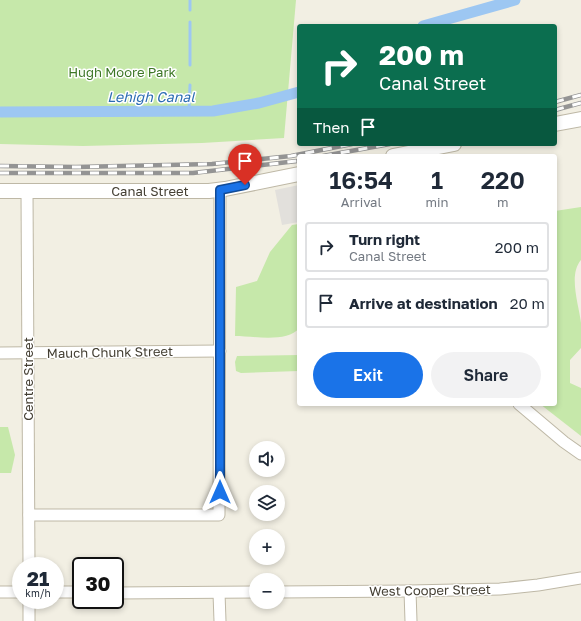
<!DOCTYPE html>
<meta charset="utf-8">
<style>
:root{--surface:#fff;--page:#f2f2f3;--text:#1f2937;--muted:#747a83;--line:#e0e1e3;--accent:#1a73e8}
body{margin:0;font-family:"Golos Text",sans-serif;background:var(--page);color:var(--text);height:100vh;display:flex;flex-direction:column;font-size:15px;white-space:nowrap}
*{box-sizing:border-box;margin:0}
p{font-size:13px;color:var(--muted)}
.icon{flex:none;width:22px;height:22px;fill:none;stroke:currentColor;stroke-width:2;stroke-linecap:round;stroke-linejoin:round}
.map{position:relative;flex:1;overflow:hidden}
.details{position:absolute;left:297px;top:154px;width:260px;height:252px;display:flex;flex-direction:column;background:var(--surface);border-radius:4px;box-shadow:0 2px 6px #0003}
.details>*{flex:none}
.top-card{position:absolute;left:297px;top:24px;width:260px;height:122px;border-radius:4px;box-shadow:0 2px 6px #0003;background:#0b6e4f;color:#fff;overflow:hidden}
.buttons{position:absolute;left:249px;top:441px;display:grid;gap:8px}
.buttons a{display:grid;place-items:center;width:36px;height:36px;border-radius:50%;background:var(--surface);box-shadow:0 2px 6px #0003;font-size:20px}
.speed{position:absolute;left:12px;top:557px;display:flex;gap:8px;font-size:20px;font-weight:700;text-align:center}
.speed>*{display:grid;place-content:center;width:52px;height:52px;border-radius:50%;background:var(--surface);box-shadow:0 2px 6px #0003;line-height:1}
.speed small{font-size:10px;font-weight:400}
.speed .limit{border:2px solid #111;border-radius:6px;background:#fff;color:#111}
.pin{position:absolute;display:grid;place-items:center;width:34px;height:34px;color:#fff;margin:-41px -17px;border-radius:50% 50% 50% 0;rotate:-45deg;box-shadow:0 0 4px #0007}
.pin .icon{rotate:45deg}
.me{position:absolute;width:44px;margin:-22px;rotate:0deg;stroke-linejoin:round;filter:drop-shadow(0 0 3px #0008)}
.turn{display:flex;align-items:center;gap:14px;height:84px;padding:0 16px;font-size:18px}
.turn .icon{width:52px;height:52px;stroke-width:2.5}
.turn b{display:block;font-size:28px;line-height:34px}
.then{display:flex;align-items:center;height:38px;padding:0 16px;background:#0003;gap:8px;font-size:15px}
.eta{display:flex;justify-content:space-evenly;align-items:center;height:68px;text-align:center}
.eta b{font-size:24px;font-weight:600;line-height:28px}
.button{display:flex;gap:8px;margin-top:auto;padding:8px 16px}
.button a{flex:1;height:46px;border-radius:24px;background:var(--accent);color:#fff;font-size:16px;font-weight:600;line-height:46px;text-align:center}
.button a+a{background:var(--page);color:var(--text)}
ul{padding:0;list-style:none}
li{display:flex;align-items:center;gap:12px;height:50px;margin:0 8px 6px;padding:0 8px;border:2px solid var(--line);border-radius:4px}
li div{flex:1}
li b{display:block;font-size:15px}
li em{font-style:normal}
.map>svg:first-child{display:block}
.green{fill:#c6e8aa}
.parking{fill:#e2e0dc}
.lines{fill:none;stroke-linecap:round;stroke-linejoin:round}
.stream{stroke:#9dc7f2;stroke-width:3}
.canal{stroke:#9dc7f2;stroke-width:11}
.minor-casing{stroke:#beb8a6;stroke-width:13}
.tertiary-casing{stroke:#beb8a6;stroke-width:16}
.minor{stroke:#fff;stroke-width:11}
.tertiary{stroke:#fff;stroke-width:14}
.rail-casing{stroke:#949494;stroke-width:4.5}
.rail{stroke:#fff;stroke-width:3;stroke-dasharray:9;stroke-linecap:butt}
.route-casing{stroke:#114b97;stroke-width:10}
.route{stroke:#1a73e8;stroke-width:7}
.labels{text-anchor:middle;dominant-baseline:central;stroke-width:3;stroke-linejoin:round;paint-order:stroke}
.park-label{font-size:13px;fill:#3d7726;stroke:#fff}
.street-label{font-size:13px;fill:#443f33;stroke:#fff}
.water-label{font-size:14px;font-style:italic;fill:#2a6cb2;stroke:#fff}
</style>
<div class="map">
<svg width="581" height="621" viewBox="0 0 581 621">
<rect width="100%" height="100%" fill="#f2efe3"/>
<!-- green -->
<g class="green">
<path d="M0,0H296L284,138L202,143L83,146L0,144Z"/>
<path d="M581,207V260C568,275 579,305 581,323C581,331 581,340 581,348L570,360V383L581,388V436L540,404H555V211Z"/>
<path d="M299,224V328C288,343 253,336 235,336L236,287L257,281L270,252L292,225Z"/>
<path d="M299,355V371L241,373L236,371L235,362L237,356Z"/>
<path d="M0,427H8L15,455L11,473H0Z"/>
</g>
<!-- parking -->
<path class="parking" d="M299,185V222L282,225L275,190Z"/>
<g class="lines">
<!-- stream -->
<g class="stream">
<path d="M190,10V0"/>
<path d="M190,65V22"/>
<path d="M189,111L190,85"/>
</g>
<!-- canal -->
<g class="canal">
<path d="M423,26L515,0"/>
<path d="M0,112L213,111L259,103L299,92"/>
</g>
<!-- minor casing -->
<g class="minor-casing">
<g id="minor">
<path d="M27,191L29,566"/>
<path d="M0,353L220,351"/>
<path d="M519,404L564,442L581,454"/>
<path d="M29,515H219L220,190"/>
<path d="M410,591L411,621"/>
<path d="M0,592H21"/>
<path d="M55,592H81"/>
<path d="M278,592L410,591L500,589L538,585L581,578"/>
<path d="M115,593L256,592"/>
<path d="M219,593L220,621"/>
<path d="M29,600V621"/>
</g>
</g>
<!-- tertiary casing -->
<g class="tertiary-casing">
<g id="tertiary">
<path d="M555,124L581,119"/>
<path d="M393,156L454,144"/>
<path d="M0,191H209L225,189L299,174"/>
</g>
</g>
<!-- minor -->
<use href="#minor" class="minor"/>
<!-- tertiary -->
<use href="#tertiary" class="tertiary"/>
<!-- rail casing -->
<g class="rail-casing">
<g id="rail">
<path d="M555,102L581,95"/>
<path d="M555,110L581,103"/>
<path d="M323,156L390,144"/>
<path d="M0,166L76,167L212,164L291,156L352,144"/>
<path d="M0,173H193L297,161"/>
</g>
</g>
<!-- rail -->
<use href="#rail" class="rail"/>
</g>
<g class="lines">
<!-- route casing -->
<g class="route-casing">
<path id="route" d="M220,492V190L245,185"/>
</g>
<!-- route -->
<use href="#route" class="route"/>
</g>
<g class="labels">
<!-- park labels -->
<g class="park-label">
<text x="122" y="72">Hugh Moore Park</text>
</g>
<!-- street labels -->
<g class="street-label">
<text x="150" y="191">Canal Street</text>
<text transform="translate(110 352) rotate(-1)">Mauch Chunk Street</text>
<text transform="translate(28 379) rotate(-90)">Centre Street</text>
<text transform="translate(430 590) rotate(-1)">West Cooper Street</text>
</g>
<!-- water labels -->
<g class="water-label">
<text x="151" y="96">Lehigh Canal</text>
</g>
</g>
</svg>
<div class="buttons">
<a><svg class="icon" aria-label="sound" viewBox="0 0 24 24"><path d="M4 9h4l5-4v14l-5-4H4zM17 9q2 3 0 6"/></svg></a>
<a><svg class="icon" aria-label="layers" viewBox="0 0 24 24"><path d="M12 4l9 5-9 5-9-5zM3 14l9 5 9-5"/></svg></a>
<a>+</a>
<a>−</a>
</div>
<div class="speed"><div>21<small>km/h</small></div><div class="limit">30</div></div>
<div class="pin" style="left:245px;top:185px;background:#d93025"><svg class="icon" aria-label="arrive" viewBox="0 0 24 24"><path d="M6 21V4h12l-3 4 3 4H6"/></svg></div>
<svg class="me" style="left:220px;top:492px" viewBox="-20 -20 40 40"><path d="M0-17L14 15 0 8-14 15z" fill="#1a73e8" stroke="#fff" stroke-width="4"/></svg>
<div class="top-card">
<div class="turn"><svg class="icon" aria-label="right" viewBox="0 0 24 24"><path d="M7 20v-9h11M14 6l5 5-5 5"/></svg><div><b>200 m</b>Canal Street</div></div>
<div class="then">Then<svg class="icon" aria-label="arrive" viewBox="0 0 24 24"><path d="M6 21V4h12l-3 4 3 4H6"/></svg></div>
</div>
<section class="details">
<div class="eta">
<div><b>16:54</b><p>Arrival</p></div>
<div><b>1</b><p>min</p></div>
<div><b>220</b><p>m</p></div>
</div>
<ul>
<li><svg class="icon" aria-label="right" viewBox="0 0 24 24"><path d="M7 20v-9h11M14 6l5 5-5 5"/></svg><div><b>Turn right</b><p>Canal Street</p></div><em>200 m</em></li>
<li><svg class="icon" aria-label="arrive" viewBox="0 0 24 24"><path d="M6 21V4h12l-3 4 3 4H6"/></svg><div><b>Arrive at destination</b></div><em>20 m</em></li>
</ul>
<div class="button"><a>Exit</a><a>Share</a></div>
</section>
</div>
